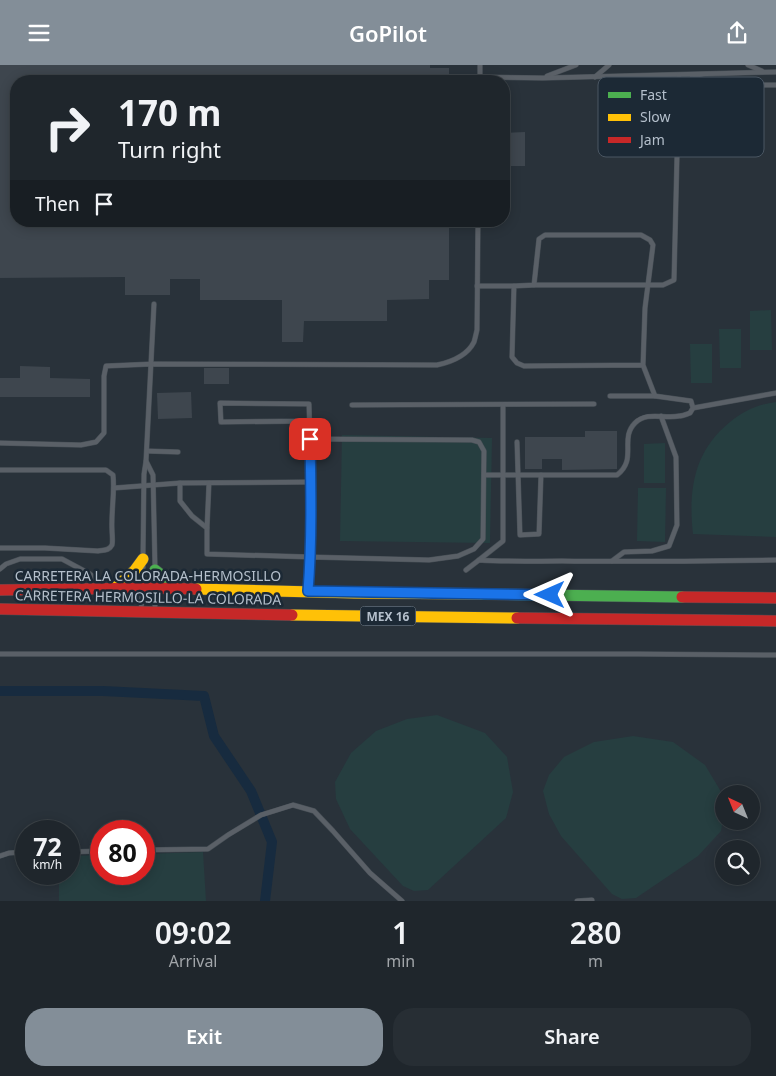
<!DOCTYPE html>
<style>
:root{--surface:#1f262c;--page:#272e34;--text:#f1f3f6;--muted:#a1a5a9;--line:#3c4348;--accent:#838e98}
body{margin:0;font-family:"Noto Sans",sans-serif;background:var(--page);color:var(--text);height:100vh;display:flex;flex-direction:column;font-size:19px;white-space:nowrap}
*{box-sizing:border-box;margin:0}
p{font-size:16px;color:var(--muted)}
.icon{flex:none;width:28px;height:28px;fill:none;stroke:currentColor;stroke-width:2;stroke-linecap:round;stroke-linejoin:round}
.map{position:relative;height:836px;overflow:hidden}
.drawer{display:flex;flex-direction:column;background:var(--surface);flex:1}
.drawer>*{flex:none}
.banner{position:absolute;left:10px;top:10px;width:500px;height:152px;border-radius:20px;box-shadow:0 2px 12px #0003,0 0 0 1px var(--line);background:#1f262c;color:var(--text);overflow:hidden}
.needle{width:32px;rotate:317deg}
.buttons{position:absolute;left:715px;top:720px;display:grid;gap:10px}
.buttons a{display:grid;place-items:center;width:45px;height:45px;border-radius:50%;background:var(--surface);box-shadow:0 2px 12px #0003,0 0 0 1px var(--line);font-size:25px}
.speed{position:absolute;left:15px;top:755px;display:flex;gap:10px;font-size:25px;font-weight:700;text-align:center}
.speed>*{display:grid;place-content:center;width:65px;height:65px;border-radius:50%;background:var(--surface);box-shadow:0 2px 12px #0003,0 0 0 1px var(--line);line-height:1}
.speed small{font-size:12px;font-weight:400}
.speed .limit{border:8px solid #d22;background:#fff;color:#111}
.pin{position:absolute;display:grid;place-items:center;width:42px;height:42px;color:#fff;margin:-21px;border-radius:10px;box-shadow:0 2px 8px #0006}
.me{position:absolute;width:55px;margin:-28px;rotate:270deg;stroke-linejoin:round;filter:drop-shadow(0 0 4px #0008)}
.turn{display:flex;align-items:center;gap:18px;height:105px;padding:0 25px;font-size:22px}
.turn .icon{width:65px;height:65px;stroke-width:2.5}
.turn b{display:block;font-size:35px;line-height:42px}
.then{display:flex;align-items:center;height:48px;padding:0 25px;background:#0003;gap:10px;font-size:19px}
.eta{display:flex;justify-content:space-evenly;align-items:center;height:85px;text-align:center}
.eta b{font-size:30px;font-weight:600;line-height:35px}
.cta{display:flex;gap:10px;margin-top:auto;padding:10px 25px}
.cta a{flex:1;height:58px;border-radius:20px;background:var(--accent);color:#fff;font-size:20px;font-weight:600;line-height:58px;text-align:center}
.cta a+a{background:var(--page);color:var(--text)}
header{display:flex;justify-content:space-between;align-items:center;height:65px;padding:0 25px;background:var(--accent);color:#fff;font-size:22px;font-weight:600}
.map>svg:first-child{display:block}
.green{fill:#263e40}
.lines{fill:none;stroke-linecap:round;stroke-linejoin:round}
.canal{stroke:#172b3f;stroke-width:10}
.building{fill:#3e464e}
.lane-casing{stroke:#474f56;stroke-width:5.5}
.fast-casing{stroke:#464e55;stroke-width:12}
.slow-casing{stroke:#464e55;stroke-width:12}
.jam-casing{stroke:#464e55;stroke-width:12}
.lane{stroke:#5a6067;stroke-width:4.5}
.fast{stroke:#4caf50;stroke-width:11}
.slow{stroke:#ffc107;stroke-width:11}
.jam{stroke:#c62828;stroke-width:11}
.route-casing{stroke:#114b97;stroke-width:12}
.route{stroke:#1a73e8;stroke-width:9}
.labels{text-anchor:middle;dominant-baseline:central;stroke-width:5;stroke-linejoin:round;paint-order:stroke}
.shield{fill:#1c2935;stroke:#86929e;stroke-width:1}
.shield-label{font-size:12px;font-weight:bold;fill:#b4bfcb}
.street-label{font-size:14px;fill:#b4bfcb;stroke:#1c2935}
.key{fill:#1c2935;stroke:#4a5662;stroke-width:1}
.key-label{font-size:14px;fill:#b4bfcb}
</style>
<header><svg class="icon" aria-label="menu" viewBox="0 0 24 24"><path d="M4 6h16M4 12h16M4 18h16"/></svg>GoPilot<svg class="icon" aria-label="share" viewBox="0 0 24 24"><path d="M12 15V3M7 8l5-5 5 5M5 13v7h14v-7"/></svg></header>
<div class="map">
<svg width="776" height="836" viewBox="0 0 776 836">
<rect width="100%" height="100%" fill="#29323a"/>
<!-- green -->
<g class="green">
<path d="M771,245L772,285H750V246Z"/>
<path d="M719,264H741V303H720Z"/>
<path d="M690,279H712V318H691Z"/>
<path d="M776,337V472L693,469C688,425 694,386 730,357C743,346 759,339 776,337Z"/>
<path d="M342,370L492,373L490,478L340,476Z"/>
<path d="M665,378V418H644V379Z"/>
<path d="M638,423H666L665,477L637,476Z"/>
<path d="M437,650L485,668L507,692L513,727L506,753L428,825L414,826L403,821L350,764L336,734L335,717L351,688L376,666L407,654Z"/>
<path d="M633,671L673,677L705,700L720,725L724,749L721,766L698,791L636,833L622,834L612,829L561,771L549,749L543,726L549,710L564,692L594,677Z"/>
<path d="M203,787L206,836H59V809H69V791L101,790V809H144V789Z"/>
</g>
<g class="lines">
<!-- canal -->
<path class="canal" d="M0,626H103L204,631L214,671L251,726L272,777L265,836"/>
</g>
<!-- building -->
<g class="building">
<path d="M0,0H430V3H449V16H16V156H449V215H429V234L387,235V256H304L303,277H282V235H200V214H170V230H125V212L0,213Z"/>
<path d="M525,67V101H504V68Z"/>
<path d="M20,301L50,302V313L90,314V332H0V313H20Z"/>
<rect x="204" y="303" width="25" height="16"/>
<path d="M191,327L192,353L158,354L157,328Z"/>
<path d="M585,366H617V404L562,405V394H542V404H525V372H585Z"/>
</g>
<g class="lines">
<!-- lane casing -->
<g class="lane-casing">
<g id="lane">
<path d="M748,0L762,6"/>
<path d="M547,11L576,0"/>
<path d="M692,11L722,20H776"/>
<path d="M480,12L543,13L776,7"/>
<path d="M595,12L609,0"/>
<path d="M480,16V0"/>
<path d="M534,220H663L674,215L679,10"/>
<path d="M477,221H514"/>
<path d="M610,331H655"/>
<path d="M352,340L594,339"/>
<path d="M693,343L776,328"/>
<path d="M517,377L520,470L539,469L541,410"/>
<path d="M0,378L81,380L96,377L104,368V311L106,301L152,299L437,300C451,297 467,291 474,277C475,274 476,269 477,265L478,156"/>
<path d="M147,386L178,387"/>
<path d="M146,396L154,239"/>
<path d="M0,405H106L113,410C115,428 111,446 112,465C112,469 113,476 112,480C109,486 103,485 98,486L45,483H0"/>
<path d="M484,410H617C638,394 619,374 635,358C647,346 664,354 679,351C683,351 687,349 690,348L693,343L691,336L655,331L643,300L645,243L653,180L650,175L641,170H545L539,174L534,220L514,221L512,292L517,298L524,301L643,300"/>
<path d="M180,418V436L192,451L207,463V489L310,492L311,417L309,339L220,338L221,357L309,356"/>
<path d="M114,423L180,418L311,417"/>
<path d="M207,463L209,418"/>
<path d="M143,490L144,409L146,396L153,410L155,501"/>
<path d="M479,495L503,476V340"/>
<path d="M612,496L624,487L652,486L669,481L677,460L676,392L661,351"/>
<path d="M0,504L6,499L20,494H62L90,509L102,519"/>
<path d="M466,505L479,495C507,497 534,496 562,496C634,497 705,496 776,495"/>
<path d="M308,524L310,492L429,495L458,491L474,484L483,474L484,386L479,377L472,375L310,374"/>
<path d="M155,544V509"/>
<path d="M141,545L143,523V501"/>
<path d="M0,589H638L776,590"/>
<path d="M144,785L208,784L228,770L261,750L293,740L314,746L333,766L370,808L402,836"/>
<path d="M69,787L101,786"/>
<path d="M0,791L9,788L26,787"/>
<path d="M577,836L592,835"/>
</g>
</g>
<!-- fast casing -->
<g class="fast-casing">
<g id="fast">
<path d="M155,505L178,523"/>
<path d="M481,529L682,532"/>
</g>
</g>
<!-- slow casing -->
<g class="slow-casing">
<g id="slow">
<path d="M115,523L135,505L143,494"/>
<path d="M196,524L355,528L481,529"/>
<path d="M292,550L517,553"/>
</g>
</g>
<!-- jam casing -->
<g class="jam-casing">
<g id="jam">
<path d="M0,525L156,523L196,524"/>
<path d="M682,532L776,533"/>
<path d="M0,544L292,550"/>
<path d="M517,553L776,556"/>
</g>
</g>
<!-- lane -->
<use href="#lane" class="lane"/>
<!-- fast -->
<use href="#fast" class="fast"/>
<!-- slow -->
<use href="#slow" class="slow"/>
<!-- jam -->
<use href="#jam" class="jam"/>
</g>
<g class="lines">
<!-- route casing -->
<g class="route-casing">
<path id="route" d="M310,374C311,425 312,476 308,526L550,530"/>
</g>
<!-- route -->
<use href="#route" class="route"/>
</g>
<g class="labels">
<!-- shield labels -->
<rect class="shield" x="360.5" y="541.5" width="55" height="19" rx="4"/>
<g class="shield-label">
<text x="388" y="551">MEX 16</text>
</g>
<!-- street labels -->
<g class="street-label">
<text x="148" y="510">CARRETERA LA COLORADA-HERMOSILLO</text>
<text transform="translate(148 532) rotate(1)">CARRETERA HERMOSILLO-LA COLORADA</text>
</g>
</g>
<!-- legend -->
<rect x="598" y="12" width="166" height="80" rx="8" class="key"/>
<rect x="608" y="27" width="23" height="6" fill="#4caf50"/>
<rect x="608" y="49" width="23" height="7" fill="#ffc107"/>
<rect x="608" y="72" width="23" height="6" fill="#c62828"/>
<g class="key-label">
<text x="640" y="35">Fast</text>
<text x="640" y="57">Slow</text>
<text x="640" y="80">Jam</text>
</g>
</svg>
<div class="buttons">
<a><svg class="needle" viewBox="-14 -14 28 28"><path d="M0-13l5 13h-10z" fill="#e53935"/><path d="M0 13l5-13h-10z" fill="#a1a5a9"/></svg></a>
<a><svg class="icon" aria-label="search" viewBox="0 0 24 24"><circle cx="10" cy="10" r="6"/><path d="M15 15l6 6"/></svg></a>
</div>
<div class="speed"><div>72<small>km/h</small></div><div class="limit">80</div></div>
<div class="pin" style="left:310px;top:374px;background:#d93025"><svg class="icon" aria-label="arrive" viewBox="0 0 24 24"><path d="M6 21V4h12l-3 4 3 4H6"/></svg></div>
<svg class="me" style="left:550px;top:530px" viewBox="-20 -20 40 40"><path d="M0-17L14 15 0 8-14 15z" fill="#1a73e8" stroke="#fff" stroke-width="4"/></svg>
<div class="banner">
<div class="turn"><svg class="icon" aria-label="right" viewBox="0 0 24 24"><path d="M7 20v-9h11M14 6l5 5-5 5"/></svg><div><b>170 m</b>Turn right</div></div>
<div class="then">Then<svg class="icon" aria-label="arrive" viewBox="0 0 24 24"><path d="M6 21V4h12l-3 4 3 4H6"/></svg></div>
</div>
</div>
<section class="drawer">
<div class="eta">
<div><b>09:02</b><p>Arrival</p></div>
<div><b>1</b><p>min</p></div>
<div><b>280</b><p>m</p></div>
</div>
<div class="cta"><a>Exit</a><a>Share</a></div>
</section>
